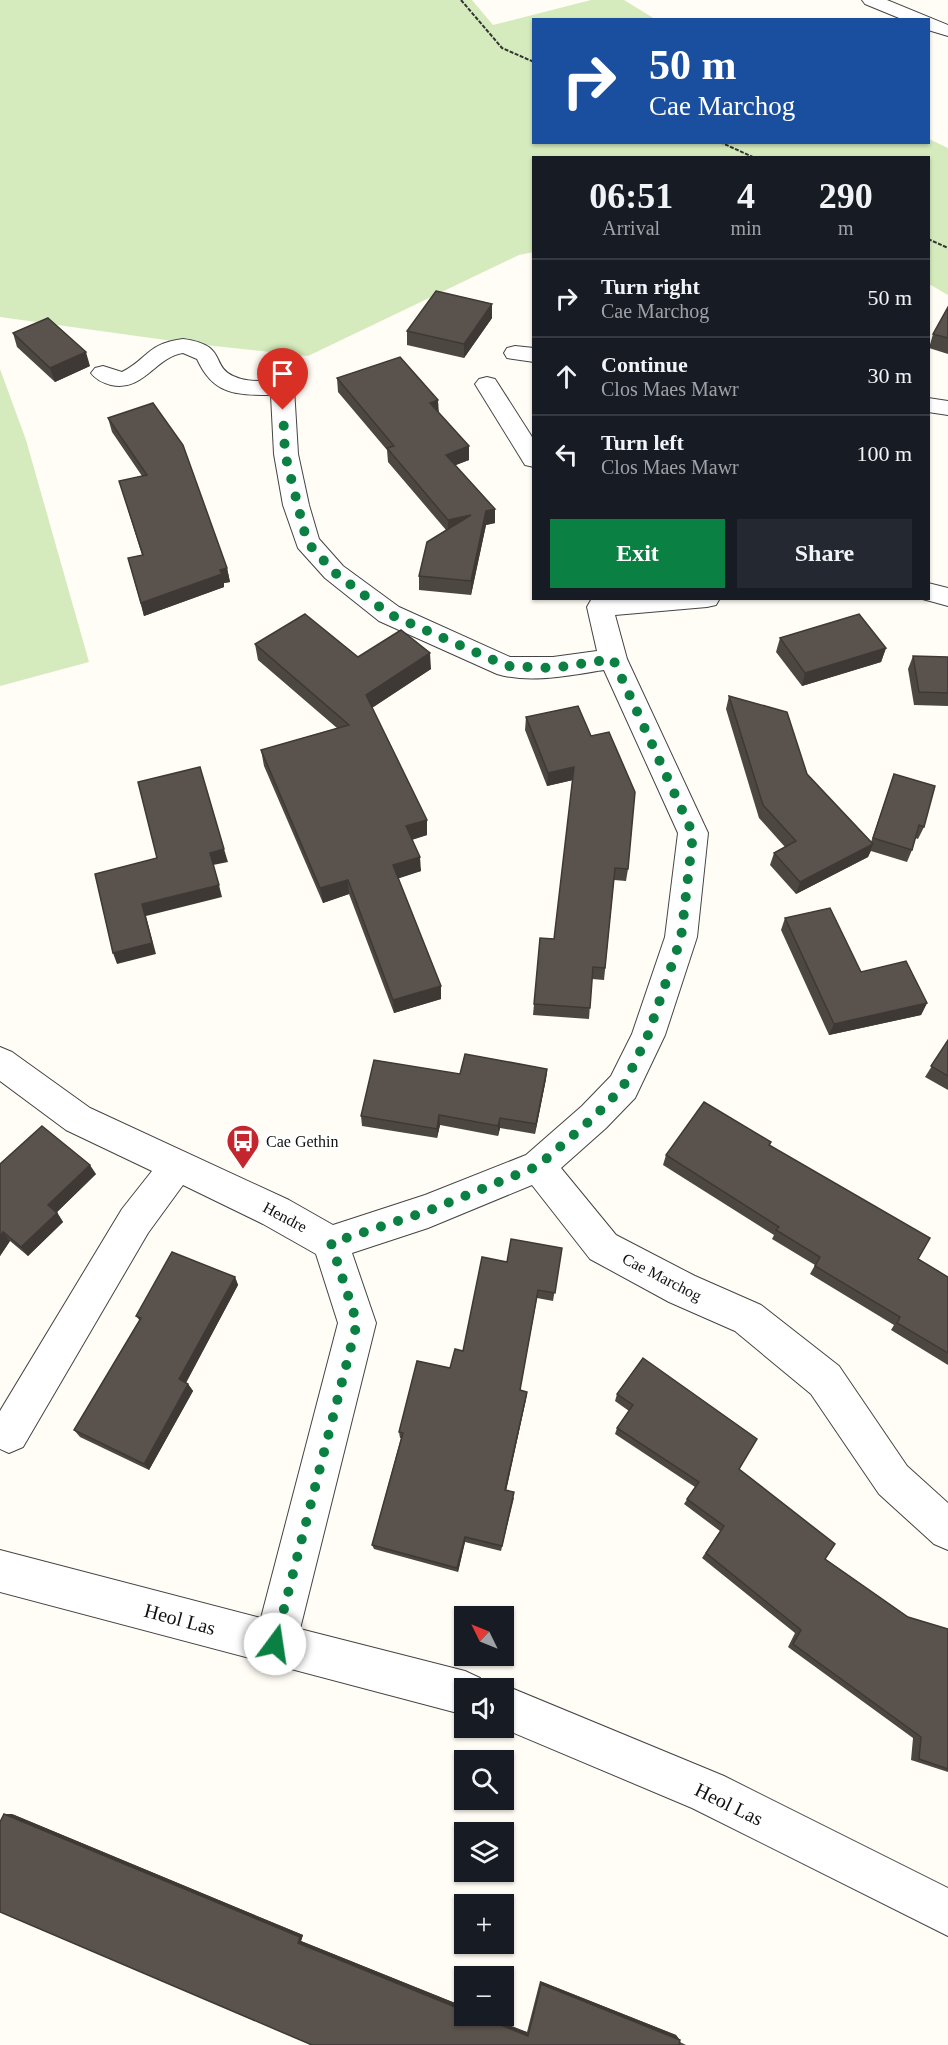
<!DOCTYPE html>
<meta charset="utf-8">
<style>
:root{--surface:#171b24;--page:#242831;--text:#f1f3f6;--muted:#9ea1a6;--line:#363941;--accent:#0b8043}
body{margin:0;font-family:"Times New Roman",serif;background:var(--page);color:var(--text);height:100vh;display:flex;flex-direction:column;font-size:22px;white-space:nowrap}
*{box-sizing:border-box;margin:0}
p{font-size:20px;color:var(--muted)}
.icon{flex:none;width:33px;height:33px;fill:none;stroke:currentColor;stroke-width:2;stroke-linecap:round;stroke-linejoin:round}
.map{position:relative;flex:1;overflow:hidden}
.details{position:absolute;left:532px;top:156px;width:398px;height:444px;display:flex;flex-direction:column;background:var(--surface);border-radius:0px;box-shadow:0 2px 4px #0004}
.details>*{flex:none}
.top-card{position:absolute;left:532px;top:18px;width:398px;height:126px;border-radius:0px;box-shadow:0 2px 4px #0004;background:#1a4fa0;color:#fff;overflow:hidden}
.needle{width:39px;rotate:313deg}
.controls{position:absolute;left:454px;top:1606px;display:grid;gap:12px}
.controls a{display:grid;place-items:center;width:60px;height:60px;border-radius:0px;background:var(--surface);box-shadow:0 2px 4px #0004;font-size:30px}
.pin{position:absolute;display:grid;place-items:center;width:51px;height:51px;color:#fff;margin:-62px -26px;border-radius:50% 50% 50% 0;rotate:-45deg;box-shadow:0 0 6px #0007}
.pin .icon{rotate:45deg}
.me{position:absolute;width:66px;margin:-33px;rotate:14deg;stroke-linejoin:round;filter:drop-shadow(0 0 4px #0008)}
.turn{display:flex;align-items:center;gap:21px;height:126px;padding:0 18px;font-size:27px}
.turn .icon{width:78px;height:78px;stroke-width:2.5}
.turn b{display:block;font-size:42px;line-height:51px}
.eta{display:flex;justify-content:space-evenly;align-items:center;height:102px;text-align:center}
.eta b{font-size:36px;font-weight:700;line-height:42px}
.button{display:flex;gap:12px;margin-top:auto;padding:12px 18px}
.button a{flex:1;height:69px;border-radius:0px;background:var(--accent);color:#fff;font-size:24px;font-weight:700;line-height:69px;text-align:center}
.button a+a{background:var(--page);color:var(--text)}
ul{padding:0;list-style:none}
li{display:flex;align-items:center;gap:18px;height:78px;padding:0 18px;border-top:2px solid var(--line)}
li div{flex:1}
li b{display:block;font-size:22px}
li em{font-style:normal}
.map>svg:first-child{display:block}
.green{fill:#d5ebbd}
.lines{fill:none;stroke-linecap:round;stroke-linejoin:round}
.minor-casing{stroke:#444;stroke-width:2}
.path{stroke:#333;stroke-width:2;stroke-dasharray:4 1.5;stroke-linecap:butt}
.minor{fill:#fff;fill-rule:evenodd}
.wall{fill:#4d4742}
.shaded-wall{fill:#3f3936}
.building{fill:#5a524d;stroke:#3f3936;stroke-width:1.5}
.route{stroke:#0b8043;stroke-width:10;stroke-dasharray:0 18}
.labels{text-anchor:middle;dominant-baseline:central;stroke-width:6;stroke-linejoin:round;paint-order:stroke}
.poi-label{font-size:16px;fill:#111;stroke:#fff;text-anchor:start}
.street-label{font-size:16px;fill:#111;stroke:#fff}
.near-street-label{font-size:20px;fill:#111;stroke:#fff}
</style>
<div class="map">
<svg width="948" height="2045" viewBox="0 0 948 2045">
<rect width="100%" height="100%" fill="#fffdf5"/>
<!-- green -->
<g class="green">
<path d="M0,0H472L493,25L591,0H624L655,19L534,20V142H928L929,139L948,148V295L929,284L928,158H534V252L519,255L308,356L187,343L0,317Z"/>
<path d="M0,369L26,440L89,662L0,686Z"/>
</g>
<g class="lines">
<!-- minor casing -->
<g class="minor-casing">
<g id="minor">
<path d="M862,0H887L948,25V36L928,30V20H904L865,4Z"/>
<path d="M183,339C228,345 210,365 233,376C251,385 272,378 290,383L294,388L298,454L309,505L319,539L343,566L399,607L510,657H553L597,651L587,607L591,600L597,598H720L716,605L707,607L615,615L627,659L708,833L697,937L665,1035L635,1098L606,1128L561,1168L616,1235L695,1276L761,1305L839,1366L907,1466L948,1503V1550L934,1544L879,1494L811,1394L735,1331L669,1302L590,1259L532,1185L428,1228L352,1253L376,1323L300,1629L465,1671L480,1678L485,1689H465V1715L0,1592V1550L261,1618L338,1323L316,1254L263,1224L183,1185L148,1233L23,1447L9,1453L0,1449V1411L122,1209L152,1171L66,1130L0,1081V1047L12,1052L90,1108L289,1200L333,1225L425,1195L526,1155L582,1106L611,1076L632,1034L665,937L678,833L604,670C571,675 530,684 497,674L379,621L325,578L298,548L283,505L274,454L271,395C234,395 213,394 197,359L183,353C155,357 144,392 111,385C104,383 96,380 91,373L95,368L103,366L122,372C149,358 146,344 183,339Z"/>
<path d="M515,346L534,348V362L507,358L504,353L507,348Z"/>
<path d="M487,377L495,379L534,440V467L525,465L475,384L479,379Z"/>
<path d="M928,398L948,401V415L928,412Z"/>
<path d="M928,583L948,588V606L919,598H928Z"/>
<path d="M504,1685L724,1776L948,1888V1936L692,1808L502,1728L504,1689H495Z"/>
</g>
</g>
<!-- path -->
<g class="path">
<path d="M461,0L502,48L534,62"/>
<path d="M720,142L755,158"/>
<path d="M928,239L948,248"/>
</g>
<!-- minor -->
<use href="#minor" class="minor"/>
</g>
<!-- wall -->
<g class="wall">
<path d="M948,307V354L929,348L933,334Z"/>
<path d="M492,318L464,358L407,345V331Z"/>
<path d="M13,333L90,366L55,382L17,347Z"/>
<path d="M337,378L439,413L469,460L455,465L495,523L486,525L471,595L419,590V576L446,530L388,462L387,450L338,392Z"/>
<path d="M108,418L227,568L230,582L224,583V587L144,616L128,558L142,555L119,481L142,476L112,432Z"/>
<path d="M780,638L886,648L881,662L802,686L776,652Z"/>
<path d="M255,644L358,657L431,669L372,708L427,835L412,840L421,871L398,878L441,986V999L394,1013L349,894L323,903L264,766L261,750L337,728L258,660Z"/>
<path d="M913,656L948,657V706L914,705L908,669Z"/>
<path d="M729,696L807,774L871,842L894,774L924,827L918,839L915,838L912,850L907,862L871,851L868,857L796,894L770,865L774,853L785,847L759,818L726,709Z"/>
<path d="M578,706L628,869L626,881L614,880L604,980L592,979L589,1019L533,1015L540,938L554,939L573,780L547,786L525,730L526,717Z"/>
<path d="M785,918L861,972L927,1003L921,1015L829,1035L781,930Z"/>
<path d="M948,1040V1090L925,1077Z"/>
<path d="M547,1069L546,1079L535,1134L500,1128L498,1136L440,1125L437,1138L362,1126L361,1116L460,1074Z"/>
<path d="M771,1142L770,1145L918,1259L948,1277V1365L891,1330L894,1325L810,1274L815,1265L772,1239L774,1235L663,1165L666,1155Z"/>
<path d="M0,1164L96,1174L57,1212L63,1222L28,1256L10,1241L0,1256Z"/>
<path d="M562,1248L553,1301L537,1298L520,1390L527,1392L526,1399L506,1490L514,1498L501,1551L465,1542L458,1572L374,1549L372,1545L401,1438H400L399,1432L450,1368L463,1351L507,1262Z"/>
<path d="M235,1277L238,1285L186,1383L188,1384L193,1391L149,1470L80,1437L74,1430L140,1321L136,1316Z"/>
<path d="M617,1394L739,1469L825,1559L908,1617L948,1629V1772L911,1760L913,1738L788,1647L795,1633L702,1558L720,1531L684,1504L695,1487L615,1434L617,1428L629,1411L615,1401Z"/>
<path d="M12,1814L303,1935L301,1941L465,2007V2016L527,2032L540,1981L676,2035L680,2042L686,2045H312Z"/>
</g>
<!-- shaded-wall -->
<g class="shaded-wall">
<path d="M492,304V318L464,358V344Z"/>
<path d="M86,352L90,366L55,382L50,368Z"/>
<path d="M438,400L439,414L430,403Z"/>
<path d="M469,446V460L446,469V455Z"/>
<path d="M495,509V523L486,525L471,595V581L486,511Z"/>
<path d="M471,515L448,534V520Z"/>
<path d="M227,568L230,582L224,583V587L144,616L141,603L220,570Z"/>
<path d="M886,648L881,662L802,686L805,673Z"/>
<path d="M430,653L431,669L367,711L366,695Z"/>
<path d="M574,767L573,780L547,786L548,773Z"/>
<path d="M427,820V835L407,841L406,826Z"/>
<path d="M873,844L868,857L796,894L800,882Z"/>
<path d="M224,849L228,862L213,865L210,853Z"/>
<path d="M420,857L421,871L394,880L393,865Z"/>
<path d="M348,880L349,894L323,903L320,888Z"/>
<path d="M219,885L222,897L146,916L156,954L117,964L113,953L142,904Z"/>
<path d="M441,986V999L394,1013L393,1000Z"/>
<path d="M927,1003L921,1015L829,1035L834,1024Z"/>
<path d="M547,1069L546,1079L535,1134L536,1124Z"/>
<path d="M439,1115L440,1125L437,1138V1129Z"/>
<path d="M500,1118V1128L498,1136V1126Z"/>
<path d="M90,1165L96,1174L55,1214L48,1205Z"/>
<path d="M57,1213L63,1222L28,1256L21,1247Z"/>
<path d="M3,1232L10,1241L0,1256V1237Z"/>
<path d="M235,1277L238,1285L184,1386L179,1379Z"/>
<path d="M188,1384L193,1391L149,1470L144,1464Z"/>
<path d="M527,1392L526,1399L505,1496V1490Z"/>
<path d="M465,1537V1542L458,1572L457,1568Z"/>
<path d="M4,1814H12L303,1935L301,1941L465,2007V2011L298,1943Z"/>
<path d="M540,1981L676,2035L680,2040L541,1984Z"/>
<path d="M478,2016H487L527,2032L528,2036Z"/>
</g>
<!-- building -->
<g class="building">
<path d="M436,291L492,304L464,344L407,331Z"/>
<path d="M948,307V338L933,334Z"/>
<path d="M48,318L86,352L50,368L13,333Z"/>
<path d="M400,357L438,400L430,403L469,446L446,455L495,509L486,511L471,581L419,576L427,542L471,515L448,520L387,448L394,446L337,378Z"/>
<path d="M153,403L183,445L227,568L220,570L222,574L141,603L128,558L143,555L119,481L147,475L108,418Z"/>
<path d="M305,614L358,657L401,630L430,653L366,695L427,820L406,826L420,857L393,865L441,986L393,1000L348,880L320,888L261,750L349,725L255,644Z"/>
<path d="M859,614L886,648L805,673L780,638Z"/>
<path d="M913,656L948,657V693L919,692Z"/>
<path d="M729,696L787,712L807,774L873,844L800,882L774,853L796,841L763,805Z"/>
<path d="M578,706L591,736L609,732L635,792L628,869L615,868L605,968L593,967L590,1008L534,1004L540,938L554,939L574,767L548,773L526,717Z"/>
<path d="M200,767L224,849L210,853L219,885L142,904L152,943L113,953L95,874L157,858L138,782Z"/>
<path d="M894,774L935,786L924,827L919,825L912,850L873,838Z"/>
<path d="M830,908L861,972L906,961L927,1003L834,1024L785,918Z"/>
<path d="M948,1040V1076L931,1066Z"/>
<path d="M465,1054L547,1069L536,1124L500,1118L498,1126L439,1115L437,1129L361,1116L374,1060L460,1074Z"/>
<path d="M704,1102L771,1142L769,1145L930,1238L918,1259L948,1277V1353L897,1323L900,1317L815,1266L820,1257L776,1230L779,1227L666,1155Z"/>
<path d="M42,1126L90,1165L48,1205L57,1213L21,1247L3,1232L0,1237V1164Z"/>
<path d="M511,1239L562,1248L555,1293L538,1290L520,1390L527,1392L505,1490L514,1492L502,1546L465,1537L457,1568L372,1545L403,1433L399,1432L417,1361L450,1368L455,1349L463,1351L482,1257L507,1262Z"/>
<path d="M172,1252L235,1277L179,1379L188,1384L144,1464L74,1430L141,1318L136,1316Z"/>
<path d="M643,1358L757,1439L739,1469L835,1544L825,1559L908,1617L948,1629V1769L919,1759L921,1737L793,1644L801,1630L706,1553L724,1526L687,1499L699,1482L617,1428L633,1405L617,1394Z"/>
<path d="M4,1814L300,1937L298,1943L465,2011V2016H478L528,2036L541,1984L680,2040L679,2045H312L0,1912V1822Z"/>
</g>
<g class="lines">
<!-- route -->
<path class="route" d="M275,1644L357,1323L331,1243L428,1211L538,1166L594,1117L623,1087L648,1035L681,938L693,834L613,659L553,668L507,666L389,614L334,572L307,542L285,454L283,410"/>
</g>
<!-- icons -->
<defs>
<g id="bus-pin" transform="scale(1.725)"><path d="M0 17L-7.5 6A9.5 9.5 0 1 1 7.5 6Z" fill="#c4262e" stroke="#fff"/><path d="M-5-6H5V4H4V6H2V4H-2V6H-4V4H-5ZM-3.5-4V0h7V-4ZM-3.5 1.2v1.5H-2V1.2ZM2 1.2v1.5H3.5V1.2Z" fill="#fff"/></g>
</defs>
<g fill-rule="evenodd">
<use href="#bus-pin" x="243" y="1141"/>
</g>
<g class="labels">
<!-- poi labels -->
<g class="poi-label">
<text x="266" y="1141">Cae Gethin</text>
</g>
<!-- street labels -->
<g class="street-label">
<text transform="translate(285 1217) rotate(28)">Hendre</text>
<text transform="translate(662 1277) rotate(27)">Cae Marchog</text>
</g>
<!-- near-street labels -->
<g class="near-street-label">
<text transform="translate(180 1619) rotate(15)">Heol Las</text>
<text transform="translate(729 1804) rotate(26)">Heol Las</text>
</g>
</g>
</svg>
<div class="controls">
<a><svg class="needle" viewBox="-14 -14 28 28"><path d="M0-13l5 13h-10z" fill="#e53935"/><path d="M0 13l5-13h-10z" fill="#9ea1a6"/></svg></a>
<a><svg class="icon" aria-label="sound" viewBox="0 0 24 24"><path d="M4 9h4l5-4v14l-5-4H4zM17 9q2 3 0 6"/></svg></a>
<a><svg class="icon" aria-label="search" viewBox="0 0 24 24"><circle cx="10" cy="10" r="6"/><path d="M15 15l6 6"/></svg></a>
<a><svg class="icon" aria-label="layers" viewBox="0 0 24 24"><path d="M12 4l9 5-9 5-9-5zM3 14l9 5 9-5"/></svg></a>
<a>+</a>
<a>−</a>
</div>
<div class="pin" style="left:283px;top:410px;background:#d93025"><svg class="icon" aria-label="arrive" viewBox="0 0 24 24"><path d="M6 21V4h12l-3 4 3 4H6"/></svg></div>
<svg class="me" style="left:275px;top:1644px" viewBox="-20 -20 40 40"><circle r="19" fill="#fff"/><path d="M0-13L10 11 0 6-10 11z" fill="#0b8043"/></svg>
<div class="top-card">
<div class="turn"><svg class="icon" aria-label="right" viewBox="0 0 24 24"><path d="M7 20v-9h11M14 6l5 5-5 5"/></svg><div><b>50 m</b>Cae Marchog</div></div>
</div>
<section class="details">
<div class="eta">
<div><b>06:51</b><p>Arrival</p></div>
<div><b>4</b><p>min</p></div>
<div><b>290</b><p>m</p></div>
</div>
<ul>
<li><svg class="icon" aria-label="right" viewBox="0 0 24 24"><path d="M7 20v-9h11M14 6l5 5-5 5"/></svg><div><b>Turn right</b><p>Cae Marchog</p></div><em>50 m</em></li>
<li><svg class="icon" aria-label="ahead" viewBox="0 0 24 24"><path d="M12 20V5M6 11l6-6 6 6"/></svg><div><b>Continue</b><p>Clos Maes Mawr</p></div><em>30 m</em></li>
<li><svg class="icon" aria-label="left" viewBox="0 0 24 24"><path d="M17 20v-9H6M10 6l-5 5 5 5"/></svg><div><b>Turn left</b><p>Clos Maes Mawr</p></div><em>100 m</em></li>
</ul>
<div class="button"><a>Exit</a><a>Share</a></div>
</section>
</div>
